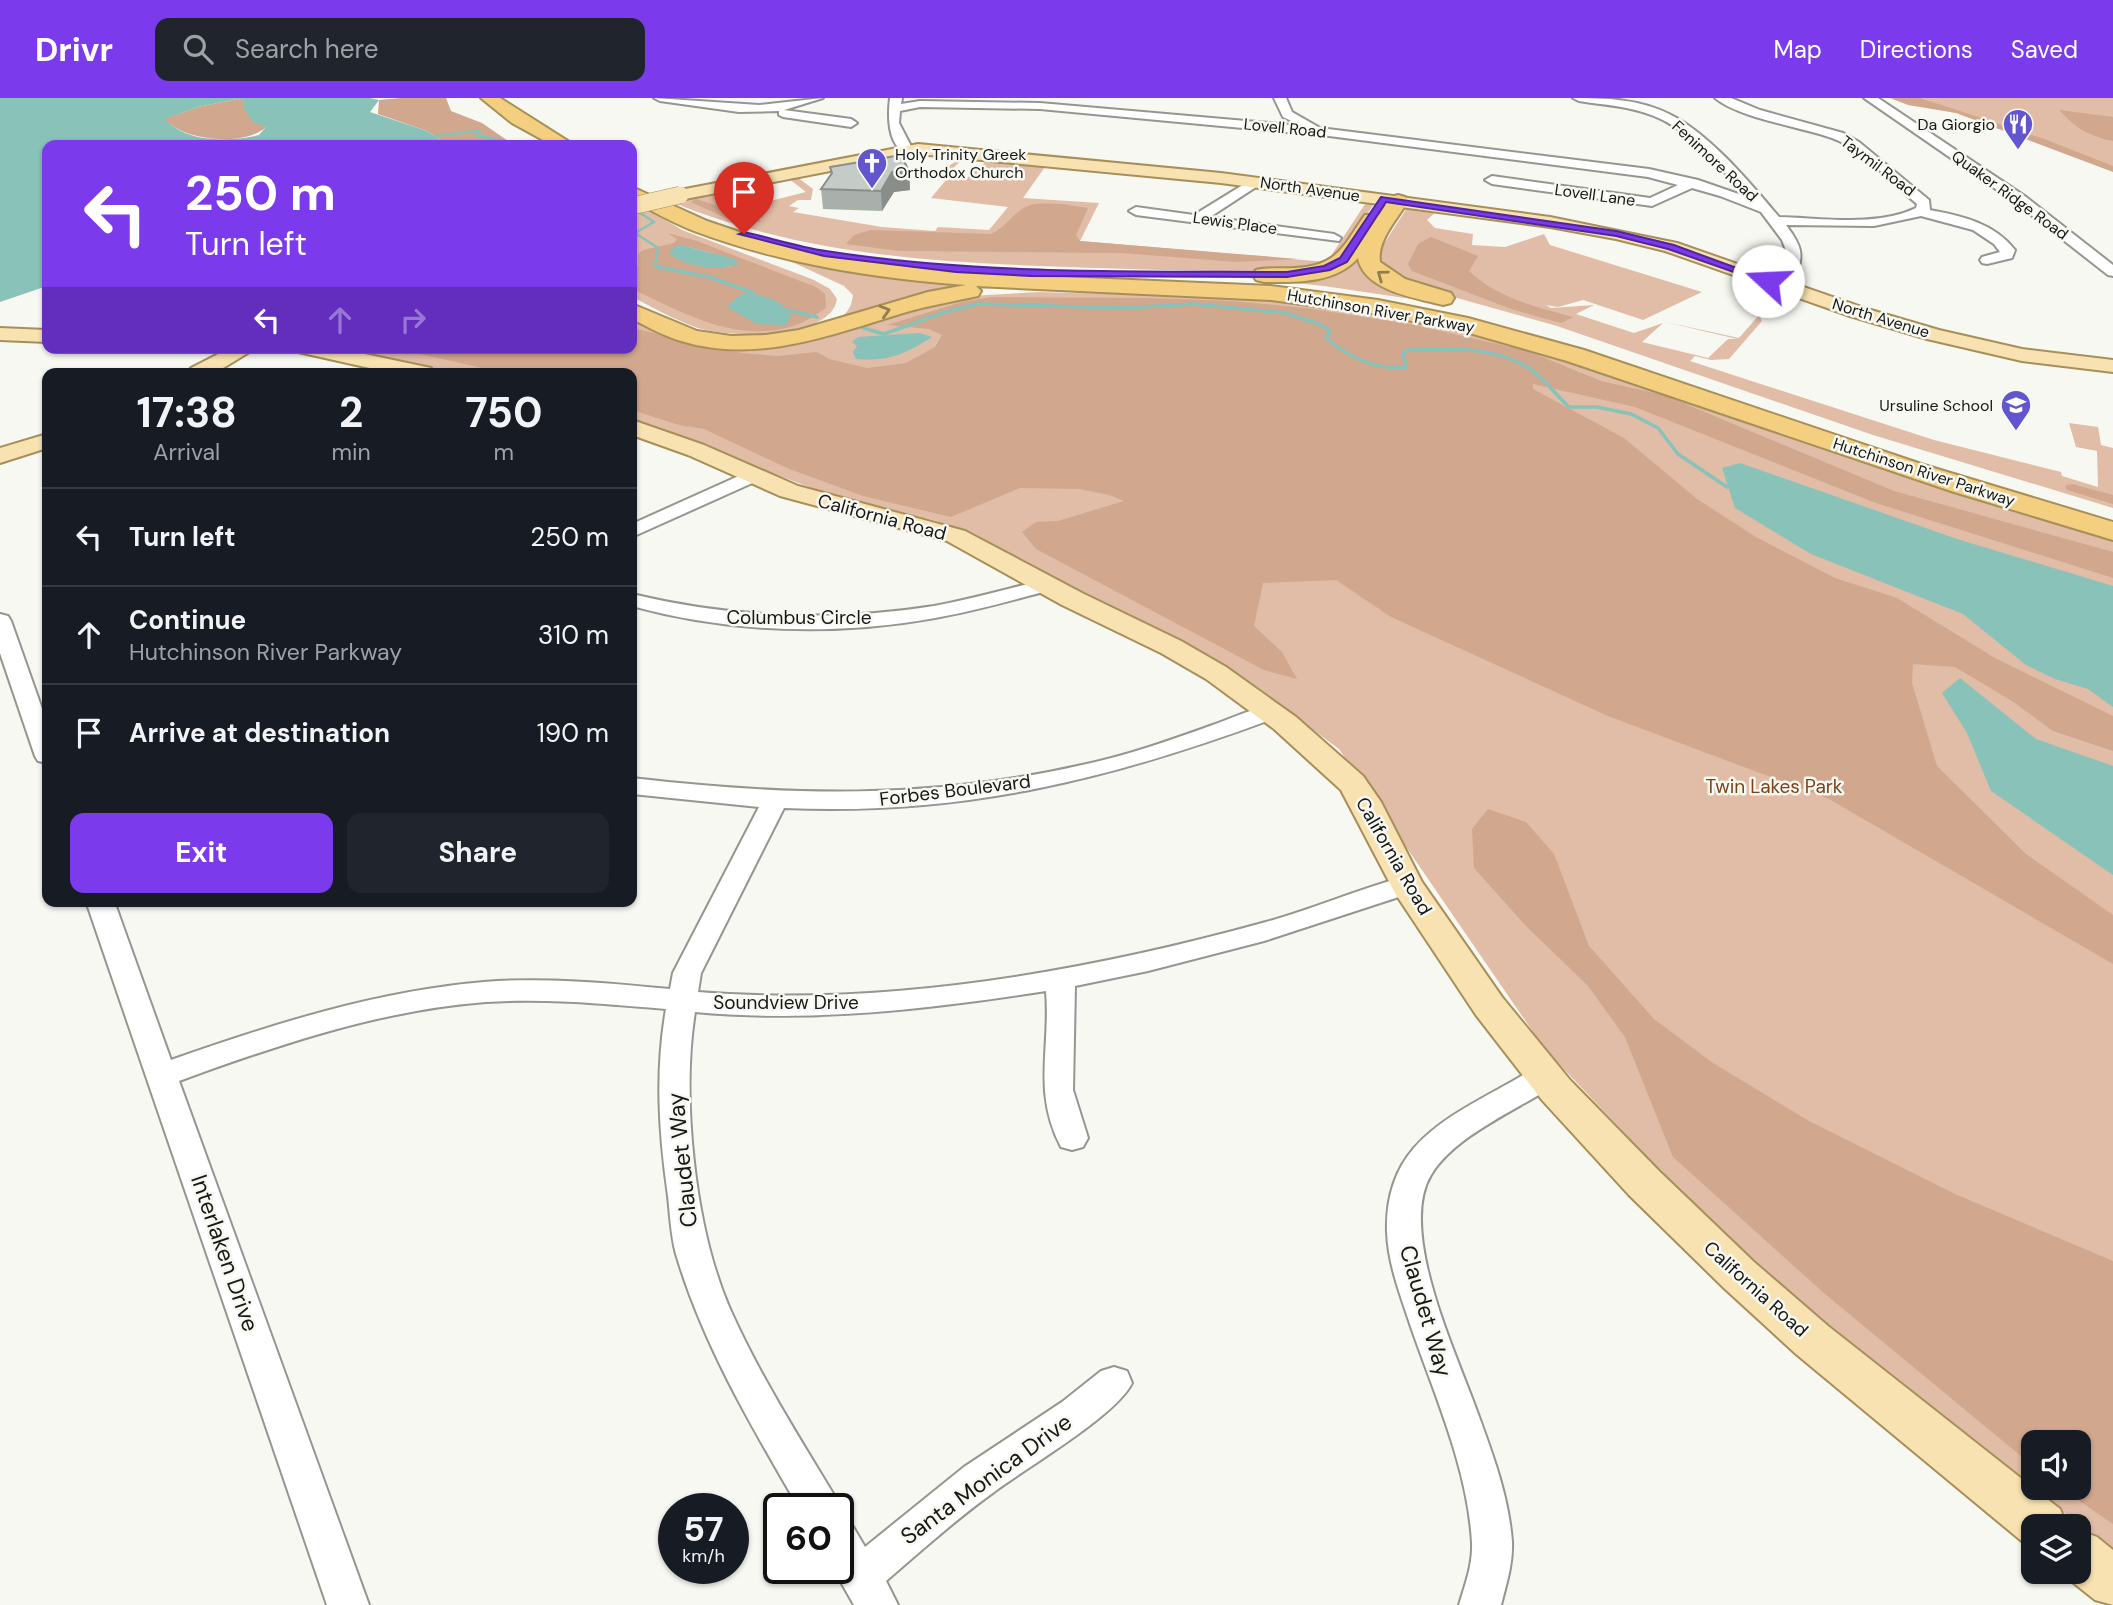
<!DOCTYPE html>
<style>
:root{--surface:#171b24;--page:#20242c;--text:#f1f3f6;--muted:#9ea1a6;--line:#363941;--accent:#7c3aed}
body{margin:0;font-family:"DM Sans",sans-serif;background:var(--page);color:var(--text);height:100vh;display:flex;flex-direction:column;font-size:26px;white-space:nowrap}
*{box-sizing:border-box;margin:0}
p{font-size:23px;color:var(--muted)}
.icon{flex:none;width:38px;height:38px;fill:none;stroke:currentColor;stroke-width:2;stroke-linecap:round;stroke-linejoin:round}
.map{position:relative;flex:1;overflow:hidden}
.panel{position:absolute;left:42px;top:270px;width:595px;height:539px;display:flex;flex-direction:column;background:var(--surface);border-radius:14px;box-shadow:0 2px 5px #0004}
.panel>*{flex:none}
.guide{position:absolute;left:42px;top:42px;width:595px;height:214px;border-radius:14px;box-shadow:0 2px 5px #0004;background:#7c3aed;color:#fff;overflow:hidden}
.tools{position:absolute;left:2021px;top:1332px;display:grid;gap:14px}
.tools a{display:grid;place-items:center;width:70px;height:70px;border-radius:14px;background:var(--surface);box-shadow:0 2px 5px #0004;font-size:35px}
.speed{position:absolute;left:658px;top:1395px;display:flex;gap:14px;font-size:35px;font-weight:700;text-align:center}
.speed>*{display:grid;place-content:center;width:91px;height:91px;border-radius:50%;background:var(--surface);box-shadow:0 2px 5px #0004;line-height:1}
.speed small{font-size:18px;font-weight:400}
.speed .limit{border:4px solid #111;border-radius:10px;background:#fff;color:#111}
.pin{position:absolute;display:grid;place-items:center;width:60px;height:60px;color:#fff;margin:-72px -30px;border-radius:50% 50% 50% 0;rotate:-45deg;box-shadow:0 0 7px #0007}
.pin .icon{rotate:45deg}
.me{position:absolute;width:77px;margin:-38px;rotate:290deg;stroke-linejoin:round;filter:drop-shadow(0 0 5px #0008)}
.turn{display:flex;align-items:center;gap:24px;height:147px;padding:0 28px;font-size:32px}
.turn .icon{width:91px;height:91px;stroke-width:2.5}
.turn b{display:block;font-size:49px;line-height:60px}
.lanes{display:flex;align-items:center;height:66px;padding:0 28px;background:#0003;justify-content:center;gap:35px;direction:ltr}
.lanes .off{opacity:.35}
.eta{display:flex;justify-content:space-evenly;align-items:center;height:119px;text-align:center}
.eta b{font-size:42px;font-weight:700;line-height:49px}
.action{display:flex;gap:14px;margin-top:auto;padding:14px 28px}
.action a{flex:1;height:80px;border-radius:14px;background:var(--accent);color:#fff;font-size:28px;font-weight:700;line-height:80px;text-align:center}
.action a+a{background:var(--page);color:var(--text)}
ul{padding:0;list-style:none}
li{display:flex;align-items:center;gap:21px;height:98px;padding:0 28px;border-top:2px solid var(--line)}
li div{flex:1}
li b{display:block;font-size:26px}
li em{font-style:normal}
header{display:flex;align-items:center;gap:42px;box-sizing:border-box;height:98px;padding:0 35px;background:var(--accent);color:#fff}
header strong{font-size:33px}
nav{display:flex;gap:38px;margin-inline-start:auto;font-size:24px}
.search{width:490px;height:63px;background:var(--page);display:flex;align-items:center;gap:18px;box-sizing:border-box;padding:0 24px;border-radius:14px;color:var(--muted);font-size:26px}
.map>svg:first-child{display:block}
.green{fill:#e1bca6;fill-rule:evenodd}
.forest{fill:#d1a78e;fill-rule:evenodd}
.water{fill:#89c2b9;fill-rule:evenodd}
.lines{fill:none;stroke-linecap:round;stroke-linejoin:round}
.stream-far1{stroke:#89c2b9;stroke-width:2.5}
.stream{stroke:#89c2b9;stroke-width:3.5}
.minor-casing{stroke:#959690;stroke-width:4}
.major-casing{stroke:#a78f5a;stroke-width:4}
.highway-casing{stroke:#a78f5a;stroke-width:4}
.minor{fill:#fff;fill-rule:evenodd}
.major{fill:#f8e2b2;fill-rule:evenodd}
.highway{fill:#f4cf7f;fill-rule:evenodd}
.major-bridge-casing{stroke:#a78f5a;stroke-width:18;stroke-linecap:butt}
.major-bridge{stroke:#f8e2b2;stroke-width:17}
.wall{fill:#a9afaa}
.shaded-wall{fill:#8a8e8b}
.building{fill:#c5cbc6;stroke:#8a8e8b;stroke-width:2}
.oneway{stroke:#917d4f}
.route{fill:#7c3aed;stroke:#51269a;stroke-width:2}
.labels{text-anchor:middle;dominant-baseline:central;stroke-width:5;stroke-linejoin:round;paint-order:stroke}
.far-poi-label{font-size:16px;fill:#171815;stroke:#f7f8f2;text-anchor:end}
.far-street-label{font-size:16px;fill:#171815;stroke:#f7f8f2}
.street-label{font-size:19px;fill:#171815;stroke:#f7f8f2}
.park-label{font-size:19px;fill:#78421d;stroke:#f7f8f2}
.near-street-label{font-size:23px;fill:#171815;stroke:#f7f8f2}
</style>
<header>
<strong>Drivr</strong>
<div class="search"><svg class="icon" aria-label="search" viewBox="0 0 24 24"><circle cx="10" cy="10" r="6"/><path d="M15 15l6 6"/></svg>Search here</div>
<nav><a>Map</a><a>Directions</a><a>Saved</a></nav>
</header>
<div class="map">
<svg width="2113" height="1507" viewBox="0 0 2113 1507">
<rect width="100%" height="100%" fill="#f7f8f2"/>
<!-- green -->
<g class="green">
<path d="M1922,0H2113V70L1927,2Z"/>
<path d="M961,60H964L946,77L968,79L989,61L1047,66L1023,100L1099,105L1080,143L1327,164L1367,103L1373,107L1343,155L1321,169L1268,174C1192,173 1116,171 1040,168C914,163 791,153 672,104L738,88L766,104L806,94L788,80L797,79L813,91L811,102H798L789,108L799,110L793,114L882,129L935,133L938,129L989,132L1008,109L931,100L946,82L937,80L935,77Z"/>
<path d="M646,110L682,132L814,182L830,191L837,201C831,243 724,240 695,229C673,221 652,209 632,199V113Z"/>
<path d="M1407,110L1437,113L1427,122L1435,130L1473,136L1472,147L1505,149L1544,136L1550,147L1702,194L1643,222L1583,202L1558,209L1546,207L1487,172L1551,210L1594,207L1576,216L1634,235L1663,225L1642,244L1708,260L1728,241H1737L1661,223L1739,240L1759,217L1762,223L1729,261L1711,262L1695,258L1690,263L1934,342L2061,374L2062,378L2098,389L2097,353L2076,349L2069,325L2098,329L2101,347L2113,350V410L1873,337L1557,228L1414,188L1382,170L1376,158Z"/>
<path d="M1360,156L1445,206L1324,188L1247,180L1273,179Z"/>
<path d="M795,161L1020,188L962,192L830,226C843,219 851,214 853,197L844,188L790,163Z"/>
<path d="M1039,194C1101,196 1164,196 1226,199C1321,203 1414,220 1506,242L2113,442V1453L1758,1176L1544,950L1339,651L1249,584L1169,537L970,437L937,423L833,398L632,322V275H452L347,250H632V220L676,239L761,249L953,199ZM2034,1344H2079V1390H2034Z"/>
</g>
<!-- forest -->
<g class="forest">
<path d="M401,0H446L451,13L482,25L514,47H447L427,33L378,16L379,2Z"/>
<path d="M1890,0H1921L2044,41L2113,68V74L1956,15L1908,7Z"/>
<path d="M237,1L246,3L266,29C245,49 183,43 164,21L198,9Z"/>
<path d="M2059,12L2113,19V43C2088,38 2076,30 2059,12Z"/>
<path d="M696,101L757,120L761,124L730,122L691,104Z"/>
<path d="M1062,106L1088,110L1076,137L1080,143L1298,161L1237,164L1121,155L899,153L846,146L854,137L871,132L991,136C1008,128 1013,114 1028,108C1037,104 1052,106 1062,106Z"/>
<path d="M667,135L697,143L816,189L825,196L826,210C816,216 805,225 793,228C736,246 682,214 632,191V169L638,168V156L643,152L674,145L677,141ZM681,147L714,155L731,169L694,167Z"/>
<path d="M1431,139L1478,158L1469,173C1497,200 1536,209 1573,219L1561,225L1511,211L1412,173L1408,166L1418,146Z"/>
<path d="M991,199L1149,200L1232,203L1306,210L1410,226L1528,253L1601,283L1664,297L1894,393L2113,454V480L1876,405L1635,309L1533,286V291L1624,340L1697,401L1756,439L1835,480L1897,500L1995,560L2113,618V653L2053,633L2012,603L1955,569L1913,566L1912,585L1937,668L2026,756L2113,817V866L1829,701L1608,618L1391,519L1336,482L1263,485L1254,528L1282,554L1297,581L1264,572L1036,451L1022,434L1036,424L1058,423L1124,403L1109,397L1080,391L1020,390L951,419L863,398L787,370L704,331L679,327L632,312V275H505L393,250H632V230L741,255L778,258L817,254L829,261L867,270L906,265L935,249L942,237L929,231L887,227L962,204Z"/>
<path d="M2072,386L2113,397V406L2067,392L2065,388Z"/>
<path d="M1488,711L1526,724L1554,756L1589,848L1654,921L1713,965L1809,1023L1955,1096L2113,1163V1426L2061,1390H2079V1344H2034L2033,1368L1825,1196L1673,1059L1625,939L1588,888L1526,828L1474,770L1472,731Z"/>
</g>
<!-- water -->
<g class="water">
<path d="M0,0H370L379,2L370,14L427,33L447,47H47V188L0,204ZM237,1L245,3L243,9L253,24L266,29L259,37C231,44 185,45 165,21L198,9Z"/>
<path d="M681,147L735,161L739,165C720,174 684,169 669,155L674,149Z"/>
<path d="M741,196C761,196 782,200 791,219L785,227L757,226L727,209Z"/>
<path d="M920,235L932,239C905,256 889,264 856,261L853,254L857,248L852,244L858,239Z"/>
<path d="M1740,365L1957,441L2113,488V609L2088,591L2055,581L2026,567L1963,516L1811,456L1735,410L1722,370Z"/>
<path d="M1960,580L2036,641L2113,668V777L1991,693L1967,635L1942,595Z"/>
</g>
<g class="lines">
<!-- stream-far1 -->
<g class="stream-far1">
<path d="M435,38L478,33L481,36L477,38L497,41L506,47"/>
<path d="M634,111L654,124L635,135L658,150L655,168L662,171"/>
</g>
<!-- stream -->
<g class="stream">
<path d="M658,169L709,179L754,195L751,201"/>
<path d="M779,210L817,219"/>
<path d="M863,230L884,236L942,215L978,206L1124,210L1194,206L1285,215L1319,226L1330,233L1326,240C1349,259 1376,273 1406,269L1403,256L1407,252C1449,251 1499,247 1534,274C1547,284 1557,298 1569,309H1597L1631,316L1658,330L1678,356L1727,389"/>
</g>
<!-- minor casing -->
<g class="minor-casing">
<g id="minor">
<path d="M654,0L759,7L823,0L784,12L851,21L857,25L851,29L783,19L779,17V13L739,14L660,3Z"/>
<path d="M890,0H902L901,6L920,3L1040,5L1302,28L1283,19L1274,0H1286L1292,14L1320,30L1649,71L1698,82L1747,99C1721,71 1690,32 1654,18C1630,8 1604,7 1579,3L1573,0C1606,0 1639,1 1669,16C1709,35 1751,86 1779,119C1823,120 1876,129 1916,110L1917,106C1893,86 1861,50 1832,40C1801,29 1739,20 1715,0H1731L1760,12L1843,35L1859,44L1929,102L1930,112C1962,118 1994,125 2015,152L2012,160L1987,166L1982,165L1980,162L1982,159L2000,154L1994,146L1973,132L1921,118L1874,128L1786,127C1807,155 1801,158 1794,189L1786,194L1778,189L1788,158L1782,142L1761,114L1720,98L1692,90L1652,108L1492,86L1485,82L1492,78L1650,100L1678,87L1648,79L1329,38L1040,11L920,9L900,13L899,25L913,52L907,56C887,47 888,17 890,0Z"/>
<path d="M1864,0H1878L2026,99L2113,167V178L2108,177L2016,105Z"/>
<path d="M1254,80L1261,84L1259,87L1210,119L1334,136L1341,140L1339,143L1136,117L1129,113L1136,109L1194,117Z"/>
<path d="M752,372L761,378L759,382L632,439V426Z"/>
<path d="M1048,481L1055,483L1059,487L1055,491C1016,501 976,513 935,520C835,538 730,535 632,508V496C732,520 832,524 934,508C972,501 1010,490 1048,481Z"/>
<path d="M0,516L8,518L11,523L47,625V665L38,663L35,658L0,555Z"/>
<path d="M1270,607L1278,609L1282,614L1278,619C1112,681 963,718 784,710L701,875L698,894C886,909 1085,874 1266,824C1313,811 1359,791 1407,778L1417,781L1420,787L1417,793L1264,843L1148,873L1075,888L1073,992L1088,1040L1083,1049L1072,1052L1061,1049C1032,994 1051,949 1046,893C931,911 812,925 695,914C681,1001 695,1131 730,1211C759,1276 797,1336 834,1397L840,1410L838,1413V1410H799C752,1329 703,1247 676,1156C671,1138 670,1116 668,1098C659,1035 655,974 666,911C606,906 546,900 486,904C380,912 278,947 179,983L369,1507H327L86,803H114L171,962C273,926 377,893 484,884C546,879 608,885 670,891L673,875L759,709L632,696V680C787,698 928,702 1082,667C1126,658 1168,643 1210,628C1230,621 1249,612 1270,607Z"/>
<path d="M1544,967L1555,971L1559,979L1555,987C1517,1012 1454,1038 1431,1077C1397,1133 1458,1259 1478,1316C1493,1357 1509,1400 1512,1444C1513,1466 1506,1487 1501,1507H1459C1465,1487 1473,1466 1472,1445C1468,1370 1434,1296 1410,1226C1400,1196 1388,1165 1387,1134C1386,1103 1394,1073 1414,1050C1445,1015 1494,996 1533,971Z"/>
<path d="M1114,1269L1127,1273L1132,1285C1117,1317 1026,1370 994,1394C956,1421 921,1453 886,1483L898,1507H854L833,1470H838V1422L852,1427L865,1449L964,1369L1062,1304L1101,1273Z"/>
</g>
</g>
<!-- major casing -->
<g class="major-casing">
<g id="major">
<path d="M918,46L1221,75L1550,119L1677,145L1864,210L1939,232L2022,251L2113,262V274L2022,263L1927,241L1850,218L1665,153L1616,141L1550,129L1221,85L918,56L680,102L672,97L680,92Z"/>
<path d="M0,230L47,232V244L0,242Z"/>
<path d="M230,250H256L215,275H188L191,270Z"/>
<path d="M295,250H336L431,270L434,275H392L298,254Z"/>
<path d="M632,322L704,347L798,388L965,433L1082,495L1181,543L1226,569L1296,619L1363,678L1381,704L1422,784L1502,899L1570,982L1659,1073L1754,1164L1828,1228L2060,1411L2067,1428H2034V1449L2024,1445L1796,1256L1724,1190L1629,1097L1542,1002L1476,917L1395,795L1341,692L1274,631L1206,581L1161,555L1062,507L947,443L780,398L688,357L632,337Z"/>
<path d="M47,336V350L0,365V350Z"/>
<path d="M2079,1432L2097,1439L2113,1452V1507L2095,1502L2061,1475L2079,1474Z"/>
</g>
</g>
<!-- highway casing -->
<g class="highway-casing">
<g id="highway">
<path d="M481,0H500L574,47H552L512,25Z"/>
<path d="M632,89L707,123L775,146L843,160L917,170L993,176L1271,188L1378,202L1468,220L1584,252L1924,367L2113,424V442L1954,394L1567,263L1466,234L1378,216L1271,202L976,188L981,193L978,198C955,203 932,207 910,213C835,235 760,267 681,243C664,238 648,229 632,221V206L697,233L731,238L766,237L799,232L928,194L966,187C873,180 782,166 694,133C673,125 652,113 632,102Z"/>
<path d="M1398,97L1405,99L1408,103C1397,122 1377,142 1380,164L1405,181L1451,195L1454,200L1451,205L1443,207C1416,200 1364,193 1358,160C1335,186 1296,184 1264,184L1256,182L1253,177L1256,172C1269,169 1282,171 1295,170C1338,168 1343,148 1365,117H1379L1391,99Z"/>
</g>
</g>
<!-- minor -->
<use href="#minor" class="minor"/>
<!-- major -->
<use href="#major" class="major"/>
<!-- highway -->
<use href="#highway" class="highway"/>
<!-- major-bridge casing -->
<g class="major-bridge-casing">
<path id="major-bridge" d="M632,108L680,97"/>
</g>
<!-- major-bridge -->
<use href="#major-bridge" class="major-bridge"/>
</g>
<!-- wall -->
<path class="wall" d="M830,69L909,73L910,92L894,94L882,113L823,111L821,91L831,76Z"/>
<!-- shaded-wall -->
<path class="shaded-wall" d="M909,73L910,92L894,94L882,113L881,93L892,74Z"/>
<!-- building -->
<path class="building" d="M901,57L909,73L892,74L881,93L821,91L832,75L830,69Z"/>
<!-- one-way arrows -->
<defs><path id="oneway-chevron" d="M-2-3.5L2.5 0L-2 3.5" fill="none" stroke-width="1.6" stroke-linecap="round" stroke-linejoin="round" transform="scale(1.75)"/></defs>
<g class="oneway">
<use href="#oneway-chevron" transform="translate(1382 177) rotate(-144)"/>
<use href="#oneway-chevron" transform="translate(885 213) rotate(-17)"/>
</g>
<!-- route -->
<path class="route" d="M1381,99L1616,133L1674,147L1772,183L1765,185L1668,151L1616,138L1386,104L1347,164L1330,172L1287,179L1031,178L956,174L824,158L739,136L744,134C771,140 799,149 826,153C979,177 1133,173 1287,174L1324,168L1340,160Z"/>
<!-- icons -->
<defs>
<g id="restaurant-pin" transform="scale(1.575)"><path d="M0 17L-7.5 6A9.5 9.5 0 1 1 7.5 6Z" fill="#6255ce" stroke="#f7f8f2"/><path d="M-5-6h1v4h1v-4h1v4h1v-4h1v5L-1.5 .5V6h-2V.5L-5-1ZM5-6V6H3V1.5H1.5Q1.5-4 5-6Z" fill="#fff"/></g>
<g id="church-pin" transform="scale(1.575)"><path d="M0 17L-7.5 6A9.5 9.5 0 1 1 7.5 6Z" fill="#6255ce" stroke="#f7f8f2"/><path d="M-1.2-6h2.4v3.5h3.3v2.4h-3.3V6h-2.4V-.1h-3.3v-2.4h3.3Z" fill="#fff"/></g>
<g id="school-pin" transform="scale(1.575)"><path d="M0 17L-7.5 6A9.5 9.5 0 1 1 7.5 6Z" fill="#6255ce" stroke="#f7f8f2"/><path d="M0-5L7-2L0 1L-7-2ZM-4 1L0 2.5L4 1V4Q0 6-4 4Z" fill="#fff"/></g>
</defs>
<g fill-rule="evenodd">
<use href="#restaurant-pin" x="2018" y="26"/>
<use href="#church-pin" x="872" y="65"/>
<use href="#school-pin" x="2016" y="307"/>
</g>
<g class="labels">
<!-- far-poi labels -->
<g class="far-poi-label">
<text x="1995" y="26">Da Giorgio</text>
<text x="895" y="56" text-anchor="start">Holy Trinity Greek<tspan x="895" dy="18">Orthodox Church</tspan></text>
<text x="1993" y="307">Ursuline School</text>
</g>
<!-- far-street labels -->
<g class="far-street-label">
<text transform="translate(1285 30) rotate(6)">Lovell Road</text>
<text transform="translate(1715 63) rotate(43)">Fenimore Road</text>
<text transform="translate(1878 68) rotate(37)">Taymil Road</text>
<text transform="translate(1310 91) rotate(8)">North Avenue</text>
<text transform="translate(1595 97) rotate(8)">Lovell Lane</text>
<text transform="translate(2010 97) rotate(36)">Quaker Ridge Road</text>
<text transform="translate(1235 125) rotate(8)">Lewis Place</text>
<text transform="translate(1381 213) rotate(10)">Hutchinson River Parkway</text>
<text transform="translate(1881 220) rotate(17)">North Avenue</text>
<text transform="translate(1924 374) rotate(18)">Hutchinson River Parkway</text>
</g>
<!-- street labels -->
<g class="street-label">
<text transform="translate(882 419) rotate(15)">California Road</text>
<text x="799" y="519">Columbus Circle</text>
<text transform="translate(955 692) rotate(-7)">Forbes Boulevard</text>
<text transform="translate(1394 758) rotate(60)">California Road</text>
<text x="786" y="904">Soundview Drive</text>
<text transform="translate(1756 1191) rotate(42)">California Road</text>
</g>
<!-- park labels -->
<g class="park-label">
<text x="1774" y="688">Twin Lakes Park</text>
</g>
<!-- near-street labels -->
<g class="near-street-label">
<text transform="translate(682 1062) rotate(-96)">Claudet Way</text>
<text transform="translate(225 1155) rotate(71)">Interlaken Drive</text>
<text transform="translate(1426 1213) rotate(74)">Claudet Way</text>
<text transform="translate(986 1381) rotate(-36)">Santa Monica Drive</text>
</g>
</g>
</svg>
<div class="tools">
<a><svg class="icon" aria-label="sound" viewBox="0 0 24 24"><path d="M4 9h4l5-4v14l-5-4H4zM17 9q2 3 0 6"/></svg></a>
<a><svg class="icon" aria-label="layers" viewBox="0 0 24 24"><path d="M12 4l9 5-9 5-9-5zM3 14l9 5 9-5"/></svg></a>
</div>
<div class="speed"><div>57<small>km/h</small></div><div class="limit">60</div></div>
<div class="pin" style="left:744px;top:136px;background:#d93025"><svg class="icon" aria-label="arrive" viewBox="0 0 24 24"><path d="M6 21V4h12l-3 4 3 4H6"/></svg></div>
<svg class="me" style="left:1768px;top:183px" viewBox="-20 -20 40 40"><circle r="19" fill="#fff"/><path d="M0-13L10 11 0 6-10 11z" fill="#7c3aed"/></svg>
<div class="guide">
<div class="turn"><svg class="icon" aria-label="left" viewBox="0 0 24 24"><path d="M17 20v-9H6M10 6l-5 5 5 5"/></svg><div><b>250 m</b>Turn left</div></div>
<div class="lanes"><svg class="icon" aria-label="left" viewBox="0 0 24 24"><path d="M17 20v-9H6M10 6l-5 5 5 5"/></svg><svg class="icon off" aria-label="ahead" viewBox="0 0 24 24"><path d="M12 20V5M6 11l6-6 6 6"/></svg><svg class="icon off" aria-label="right" viewBox="0 0 24 24"><path d="M7 20v-9h11M14 6l5 5-5 5"/></svg></div>
</div>
<section class="panel">
<div class="eta">
<div><b>17:38</b><p>Arrival</p></div>
<div><b>2</b><p>min</p></div>
<div><b>750</b><p>m</p></div>
</div>
<ul>
<li><svg class="icon" aria-label="left" viewBox="0 0 24 24"><path d="M17 20v-9H6M10 6l-5 5 5 5"/></svg><div><b>Turn left</b></div><em>250 m</em></li>
<li><svg class="icon" aria-label="ahead" viewBox="0 0 24 24"><path d="M12 20V5M6 11l6-6 6 6"/></svg><div><b>Continue</b><p>Hutchinson River Parkway</p></div><em>310 m</em></li>
<li><svg class="icon" aria-label="arrive" viewBox="0 0 24 24"><path d="M6 21V4h12l-3 4 3 4H6"/></svg><div><b>Arrive at destination</b></div><em>190 m</em></li>
</ul>
<div class="action"><a>Exit</a><a>Share</a></div>
</section>
</div>
